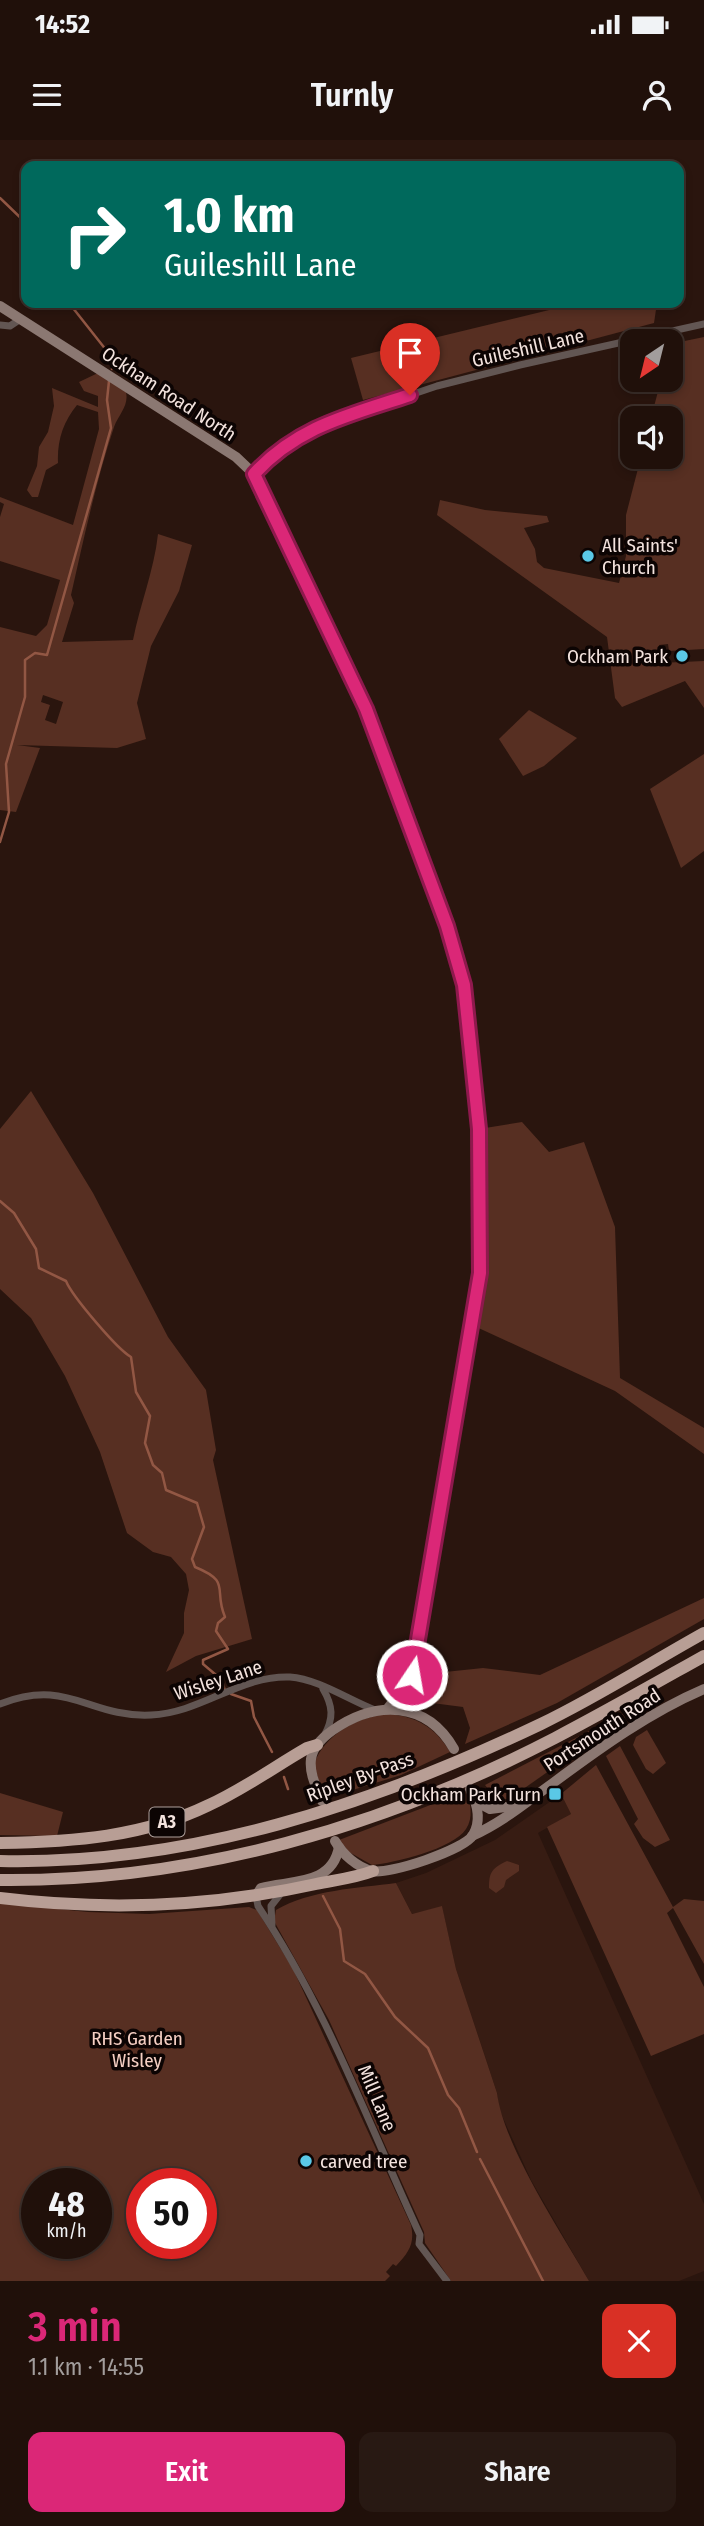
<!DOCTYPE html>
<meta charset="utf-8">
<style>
:root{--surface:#20100a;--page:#281913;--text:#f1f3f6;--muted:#a29d9c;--line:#3d302b;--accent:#db2777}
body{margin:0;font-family:"Fira Sans Condensed",sans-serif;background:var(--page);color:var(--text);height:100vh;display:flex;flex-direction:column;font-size:26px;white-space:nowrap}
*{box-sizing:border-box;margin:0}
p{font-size:23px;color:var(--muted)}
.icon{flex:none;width:38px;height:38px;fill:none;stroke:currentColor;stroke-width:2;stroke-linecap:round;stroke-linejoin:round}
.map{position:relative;height:2141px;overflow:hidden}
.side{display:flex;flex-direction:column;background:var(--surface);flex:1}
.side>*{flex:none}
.top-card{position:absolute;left:21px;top:21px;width:663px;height:147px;border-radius:14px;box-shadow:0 4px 10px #0003,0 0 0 2px var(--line);background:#00695c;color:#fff;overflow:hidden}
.needle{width:46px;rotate:215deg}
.tools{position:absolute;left:620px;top:189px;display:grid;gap:14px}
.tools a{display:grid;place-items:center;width:63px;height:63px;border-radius:14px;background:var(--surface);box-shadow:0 4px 10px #0003,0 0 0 2px var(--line);font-size:35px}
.speed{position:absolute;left:21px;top:2028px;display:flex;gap:14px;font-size:35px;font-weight:700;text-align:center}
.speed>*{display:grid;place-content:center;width:91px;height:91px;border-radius:50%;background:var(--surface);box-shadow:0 4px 10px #0003,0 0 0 2px var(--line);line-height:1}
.speed small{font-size:18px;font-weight:400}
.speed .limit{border:10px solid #d22;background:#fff;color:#111}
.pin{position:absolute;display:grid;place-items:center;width:60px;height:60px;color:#fff;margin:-72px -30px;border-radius:50% 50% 50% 0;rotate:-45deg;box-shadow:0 0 7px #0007}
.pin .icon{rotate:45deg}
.me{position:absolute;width:77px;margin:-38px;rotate:12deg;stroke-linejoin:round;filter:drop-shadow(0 0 5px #0008)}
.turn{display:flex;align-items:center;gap:24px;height:147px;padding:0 28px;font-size:32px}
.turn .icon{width:91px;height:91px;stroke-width:2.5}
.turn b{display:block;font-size:49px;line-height:60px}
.round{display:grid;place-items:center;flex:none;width:74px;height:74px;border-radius:14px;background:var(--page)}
.headline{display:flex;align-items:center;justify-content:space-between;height:119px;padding:0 28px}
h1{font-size:42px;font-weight:600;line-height:52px;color:var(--accent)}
.button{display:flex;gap:14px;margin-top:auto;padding:14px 28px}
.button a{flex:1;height:80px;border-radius:14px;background:var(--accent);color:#fff;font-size:28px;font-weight:600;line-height:80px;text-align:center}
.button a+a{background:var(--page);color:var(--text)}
.status{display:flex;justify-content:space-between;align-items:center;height:49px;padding:0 35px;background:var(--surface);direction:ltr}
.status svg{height:19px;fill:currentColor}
header{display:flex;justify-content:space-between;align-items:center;height:91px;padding:0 28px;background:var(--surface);font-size:32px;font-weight:600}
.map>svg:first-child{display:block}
.built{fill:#371c13}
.green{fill:#572f22;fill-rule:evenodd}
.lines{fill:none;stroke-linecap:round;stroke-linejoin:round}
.stream{stroke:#925744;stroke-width:2.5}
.minor{stroke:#625653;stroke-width:7}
.secondary{stroke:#8b7872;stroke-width:10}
.trunk{stroke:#b89e95;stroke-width:12}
.route-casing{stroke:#8e194d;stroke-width:18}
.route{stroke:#db2777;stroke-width:12}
.poi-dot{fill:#5ac8e6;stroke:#0c0403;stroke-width:2.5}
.labels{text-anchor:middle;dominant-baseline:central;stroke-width:7;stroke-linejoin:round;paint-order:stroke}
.shield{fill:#0c0403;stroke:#aea09c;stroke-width:2}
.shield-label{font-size:18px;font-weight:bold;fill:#f3e3de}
.street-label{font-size:19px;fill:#f3e3de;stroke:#0c0403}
.poi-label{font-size:19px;fill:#f3e3de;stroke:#0c0403;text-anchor:start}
.park-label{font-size:19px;fill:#f5cfc3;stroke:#0c0403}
</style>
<div class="status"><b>14:52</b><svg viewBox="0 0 49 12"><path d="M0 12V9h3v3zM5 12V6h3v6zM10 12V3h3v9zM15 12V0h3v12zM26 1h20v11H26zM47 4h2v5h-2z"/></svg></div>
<header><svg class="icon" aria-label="menu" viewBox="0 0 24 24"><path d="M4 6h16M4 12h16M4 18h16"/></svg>Turnly<svg class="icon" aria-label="person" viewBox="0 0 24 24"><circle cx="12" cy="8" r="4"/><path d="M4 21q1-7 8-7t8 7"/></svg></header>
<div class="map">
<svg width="704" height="2141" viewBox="0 0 704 2141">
<rect width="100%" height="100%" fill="#2a150e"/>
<!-- built -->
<path class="built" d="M561,1654L571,1674L538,1693L704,2064V2131L679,2141H589L531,2040L499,1969L497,1953L456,1829L442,1767L412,1774L396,1743L426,1733L495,1700Z"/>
<!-- green -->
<g class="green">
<path d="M578,163H657L654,183L363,260L351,218Z"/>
<path d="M704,197V509L669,511L668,504L659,505L660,523L704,521V568L685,541L622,567L615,558L607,497L437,375L440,360L485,370L547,376L549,382L524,388L535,409L537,422L544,428L619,443L626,416V375L641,317H670V278H651L661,240H670V204Z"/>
<path d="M98,233L126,252C129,266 119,274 114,287C96,341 84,398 71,455L74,463L62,502L133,500C140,464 154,431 158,394L192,405L179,451L151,506L137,563L146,599L117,608L17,605L40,608L16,672L0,670V487L36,496L47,485L60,440L0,421V377L4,364L0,362V357L73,385L99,289L98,272L77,265C63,282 57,301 58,323L46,330L38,357H32L27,350L37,326L39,307L48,292L54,266L52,248L98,267V256L84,251L79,242ZM43,555L63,562L56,584L45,580L50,565L41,562Z"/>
<path d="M529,570L577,598L544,626L523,636L499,599Z"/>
<path d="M704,614V711L681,728L650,649Z"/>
<path d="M31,951L93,1053L168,1197L206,1250L216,1310L213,1320L252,1499L196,1516L166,1532L184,1493V1473L189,1450L186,1434L171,1417L153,1412L127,1393L100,1312L65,1236L31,1178L0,1149V989Z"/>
<path d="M522,982L549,1012L584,1002L615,1087L620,1238L704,1288V1314L615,1251L472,1185L480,1133L486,1132L485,1043H480L479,989Z"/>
<path d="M704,1458V1479L557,1563L465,1604L470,1588L463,1567L432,1563L422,1552L426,1534L483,1528L540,1535Z"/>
<path d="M653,1558L509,1659H496L485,1645Z"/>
<path d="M387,1574C416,1576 435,1587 450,1612L401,1635L324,1659L314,1624C324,1595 357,1577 387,1574Z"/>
<path d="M647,1590L666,1623L653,1634L646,1629L633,1605L636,1597Z"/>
<path d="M620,1606L670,1700L655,1707L643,1698L634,1684L638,1679L606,1616Z"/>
<path d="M596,1625L673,1767L684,1759L704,1761V1824L673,1768L667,1773L704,1847V1894L651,1916L547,1687L571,1674L561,1654Z"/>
<path d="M467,1651C470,1664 474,1677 466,1689C453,1709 394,1723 372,1725L349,1712L339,1700Z"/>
<path d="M0,1653L63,1672L57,1696L0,1695Z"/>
<path d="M507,1721L519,1725V1731L506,1740L504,1747L496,1753L489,1748C489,1732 492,1728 507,1721Z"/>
<path d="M396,1743L412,1774L442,1766L456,1829L497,1953C504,2007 561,2092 589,2141H451L425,2103L424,2092L329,1880L274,1781L276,1770C310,1750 358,1748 396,1743Z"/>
<path d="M0,1763L88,1772L149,1774L249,1767L257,1770L293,1829L411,2085C415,2104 409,2112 396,2126L393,2124L386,2132L390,2136L385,2141H0ZM37,2044H96V2104H37ZM142,2044H201V2104H142Z"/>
</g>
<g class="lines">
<!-- stream -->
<g class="stream">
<path d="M0,58L26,83"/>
<path d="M69,163L114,220L112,229"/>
<path d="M0,702L9,672L6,624L25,557V520L35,513L47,515L111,288L107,260L109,241"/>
<path d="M0,1061L14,1073L36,1109L39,1128L66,1141C72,1156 117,1209 131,1217L136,1252L150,1276L145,1303L153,1325L162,1333L166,1350L197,1363L204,1387L192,1419L195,1427C232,1442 213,1449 225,1477L218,1483L216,1491L228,1509L203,1520V1524L222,1540L225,1551"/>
<path d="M231,1554L251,1561L254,1577L272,1612"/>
<path d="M284,1637L288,1649"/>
<path d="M323,1756L340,1789L344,1821L365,1834L395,1877L428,1908L448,1955L459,1968L477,2012"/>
<path d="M480,2019L543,2141"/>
</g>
<!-- minor -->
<g class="minor">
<path d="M0,185L10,186L19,180"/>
<path d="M254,334L294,298L357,273L437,246L520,225L704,184"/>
<path d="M323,1549C333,1566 334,1578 324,1596"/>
<path d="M0,1564C68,1537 89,1578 151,1575C201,1573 240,1535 290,1537C318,1539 349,1560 375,1570"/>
<path d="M256,1756L258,1766C327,1869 368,1983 420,2095L419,2104L447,2141"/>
<path d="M272,1785L271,1766L282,1752"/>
</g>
<!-- secondary -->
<g class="secondary">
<path d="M0,166L236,317L254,334L366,569L459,821L464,845L479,989L480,1133L412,1535V1571"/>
<path d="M388,1568L409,1541"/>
<path d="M322,1661C317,1648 309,1634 311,1619C313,1606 323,1597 333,1590C376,1560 427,1561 454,1609"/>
<path d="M475,1661L490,1669L522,1665"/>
<path d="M472,1696C503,1682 525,1663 553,1643C600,1608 650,1572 704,1549"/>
<path d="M335,1701C343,1715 357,1727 372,1731C389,1735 464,1710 473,1695C482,1680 477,1663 470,1649"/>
<path d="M256,1756L261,1748C291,1740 332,1746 339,1707"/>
</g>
<!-- trunk -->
<g class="trunk">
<path d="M0,1703C73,1702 143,1697 209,1665C244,1649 274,1627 307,1608L317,1605"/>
<path d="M0,1721C190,1725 371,1665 541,1584C597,1557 650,1523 704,1493"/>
<path d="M0,1740C194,1742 383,1687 555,1598C605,1572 654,1544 704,1516"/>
<path d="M0,1758C106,1771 212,1767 316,1744C335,1740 355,1738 373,1731"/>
</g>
</g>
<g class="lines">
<!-- route casing -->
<g class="route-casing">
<path id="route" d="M410,255C350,275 298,286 254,334L366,569L447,786L464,845L479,989L480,1133L412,1535"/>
</g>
<!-- route -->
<use href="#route" class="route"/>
</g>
<!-- markers -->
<g class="poi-dot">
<circle cx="588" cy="416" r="7"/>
<circle cx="682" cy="516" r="7"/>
<rect x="548" y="1647" width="14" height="14" rx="3.5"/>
<circle cx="306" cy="2021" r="7"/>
</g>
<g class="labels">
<!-- shield labels -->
<rect class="shield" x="149.5" y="1667.5" width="35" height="29" rx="5"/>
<g class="shield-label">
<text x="167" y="1682">A3</text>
</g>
<!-- street labels -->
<g class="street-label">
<text transform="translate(528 208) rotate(-13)">Guileshill Lane</text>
<text transform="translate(169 254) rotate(33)">Ockham Road North</text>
<text transform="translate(218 1540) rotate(-18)">Wisley Lane</text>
<text transform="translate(602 1590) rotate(-33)">Portsmouth Road</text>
<text transform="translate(360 1637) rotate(-20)">Ripley By-Pass</text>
<text transform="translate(377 1958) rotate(67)">Mill Lane</text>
</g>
<!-- poi labels -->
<g class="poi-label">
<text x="602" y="405">All Saints'<tspan x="602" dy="22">Church</tspan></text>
<text x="668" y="516" text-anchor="end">Ockham Park</text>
<text x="541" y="1654" text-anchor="end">Ockham Park Turn</text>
<text x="320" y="2021">carved tree</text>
</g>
<!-- park labels -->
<g class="park-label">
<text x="137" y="1898">RHS Garden<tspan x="137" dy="22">Wisley</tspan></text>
</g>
</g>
</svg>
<div class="tools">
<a><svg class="needle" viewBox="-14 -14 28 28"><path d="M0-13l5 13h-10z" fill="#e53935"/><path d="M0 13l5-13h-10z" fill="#a29d9c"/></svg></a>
<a><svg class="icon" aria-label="sound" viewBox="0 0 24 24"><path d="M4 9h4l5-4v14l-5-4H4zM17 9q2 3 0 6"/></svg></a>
</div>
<div class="speed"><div>48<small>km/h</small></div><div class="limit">50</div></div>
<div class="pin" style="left:410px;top:255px;background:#d93025"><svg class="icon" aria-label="arrive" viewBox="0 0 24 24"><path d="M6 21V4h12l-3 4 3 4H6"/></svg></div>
<svg class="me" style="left:412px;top:1535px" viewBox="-20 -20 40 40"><circle r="17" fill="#db2777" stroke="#fff" stroke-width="3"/><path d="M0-11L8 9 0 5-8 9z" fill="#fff"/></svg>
<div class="top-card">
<div class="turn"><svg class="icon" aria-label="right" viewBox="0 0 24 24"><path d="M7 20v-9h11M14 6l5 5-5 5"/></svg><div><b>1.0 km</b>Guileshill Lane</div></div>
</div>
</div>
<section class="side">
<div class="headline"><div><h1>3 min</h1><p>1.1 km · 14:55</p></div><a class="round" style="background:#d93025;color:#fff"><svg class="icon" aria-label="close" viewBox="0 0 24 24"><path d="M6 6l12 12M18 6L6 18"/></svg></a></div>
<div class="button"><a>Exit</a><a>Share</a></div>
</section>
